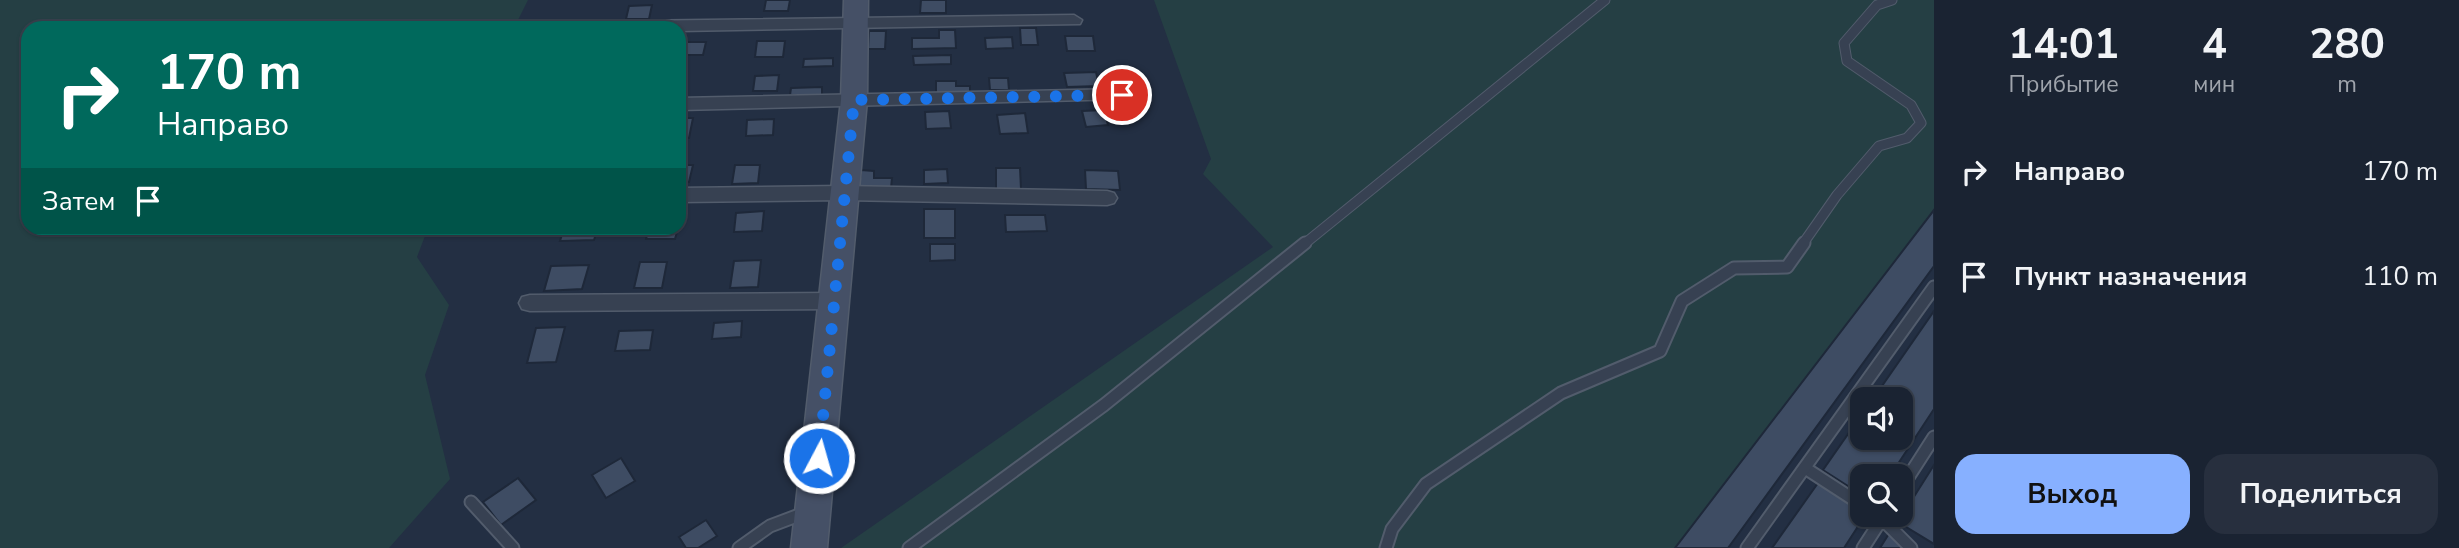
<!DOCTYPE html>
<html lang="ru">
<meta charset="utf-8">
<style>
:root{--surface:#1a2332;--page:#272f3e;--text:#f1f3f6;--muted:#9fa4ac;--line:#38404d;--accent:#87b0ff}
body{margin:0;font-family:"Nunito Sans",sans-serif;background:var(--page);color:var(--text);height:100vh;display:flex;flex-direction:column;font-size:26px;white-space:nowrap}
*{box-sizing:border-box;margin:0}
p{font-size:23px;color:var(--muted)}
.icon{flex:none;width:38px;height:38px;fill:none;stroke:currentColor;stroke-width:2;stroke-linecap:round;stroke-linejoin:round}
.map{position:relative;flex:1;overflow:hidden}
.sheet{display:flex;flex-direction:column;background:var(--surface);width:525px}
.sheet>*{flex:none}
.hud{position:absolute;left:21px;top:21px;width:665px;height:214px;border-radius:21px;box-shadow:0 2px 5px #0004,0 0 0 2px var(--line);background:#00695c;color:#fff;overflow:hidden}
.buttons{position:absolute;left:1850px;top:387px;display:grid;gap:14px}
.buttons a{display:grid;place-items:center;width:63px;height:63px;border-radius:14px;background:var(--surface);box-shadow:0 2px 5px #0004,0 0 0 2px var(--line);font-size:35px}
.pin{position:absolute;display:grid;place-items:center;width:60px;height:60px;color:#fff;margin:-30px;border:4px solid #fff;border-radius:50%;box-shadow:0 2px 7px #0007}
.me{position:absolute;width:77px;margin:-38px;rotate:6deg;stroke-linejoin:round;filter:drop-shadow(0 0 5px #0008)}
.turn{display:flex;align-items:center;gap:24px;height:147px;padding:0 21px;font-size:32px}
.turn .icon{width:91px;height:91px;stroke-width:2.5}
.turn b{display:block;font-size:49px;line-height:60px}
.then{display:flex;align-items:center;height:66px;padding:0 21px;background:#0003;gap:14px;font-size:26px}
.eta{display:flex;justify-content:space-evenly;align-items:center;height:119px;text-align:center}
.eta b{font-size:42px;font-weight:700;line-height:49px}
.button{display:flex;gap:14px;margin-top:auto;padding:14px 21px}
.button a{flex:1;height:80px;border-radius:21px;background:var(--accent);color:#111;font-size:28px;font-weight:700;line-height:80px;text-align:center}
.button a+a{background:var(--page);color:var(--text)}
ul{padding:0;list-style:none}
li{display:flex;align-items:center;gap:21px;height:105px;padding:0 21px}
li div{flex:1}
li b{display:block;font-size:26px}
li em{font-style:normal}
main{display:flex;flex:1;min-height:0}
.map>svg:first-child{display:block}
.green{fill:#253f44}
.building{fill:#3e4c63;stroke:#1e2839;stroke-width:2}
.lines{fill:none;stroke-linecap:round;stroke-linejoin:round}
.lane-far1-casing{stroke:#525c6c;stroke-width:11}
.lane-casing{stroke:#525c6c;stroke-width:15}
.street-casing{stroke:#525c6c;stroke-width:3}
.secondary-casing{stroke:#525c6c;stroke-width:3}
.lane-far1{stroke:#374152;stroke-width:9}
.lane{stroke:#374152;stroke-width:11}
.street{fill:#374152;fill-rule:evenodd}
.secondary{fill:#455066;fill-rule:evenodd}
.route{stroke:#1a73e8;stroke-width:12;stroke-dasharray:0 21.6}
</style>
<main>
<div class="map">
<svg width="1934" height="548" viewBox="0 0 1934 548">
<rect width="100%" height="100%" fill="#232f43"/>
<!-- green -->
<g class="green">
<path d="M0,0H528L514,28H28V228H428L417,257L449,305L425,375L450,479L389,548H0Z"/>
<path d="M1154,0H1934V210L1675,548H841L1273,247L1203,174L1211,159Z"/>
</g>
<!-- building -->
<g class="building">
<path d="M766,0H790L788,11H764Z"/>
<path d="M921,0H946V13H920Z"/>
<path d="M652,5L649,19H626L629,6Z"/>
<path d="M1020,28H1036L1038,45H1021Z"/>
<path d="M939,30H955L956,48L912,49V38H939Z"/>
<path d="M869,31H886L885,49H868Z"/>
<path d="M1065,36H1093L1095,51H1067Z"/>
<path d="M1012,37L1013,48L986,49L985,38Z"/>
<path d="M757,41H785L783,57H755Z"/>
<path d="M679,42H706L703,55H679Z"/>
<path d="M951,55V64L914,65L913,56Z"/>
<path d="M833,58V66L803,67L804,59Z"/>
<path d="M1096,72L1099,86L1067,87L1064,73Z"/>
<path d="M1119,72L1126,86L1111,88L1105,74Z"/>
<path d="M779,75L777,91H753L755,76Z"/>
<path d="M989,78H1008L1009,90H990Z"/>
<path d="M936,81H956V86H970V94H936Z"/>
<path d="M822,87V95H790L791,88Z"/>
<path d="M1104,110L1108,125L1086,127L1082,111Z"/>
<path d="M949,111L951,128L926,129L925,112Z"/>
<path d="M1025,113L1028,133L1000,134L997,115Z"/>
<path d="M679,118H693L689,138H679Z"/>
<path d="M774,119L773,135L746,136L747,120Z"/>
<path d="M679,165H693L689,182H679Z"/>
<path d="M735,165H760L758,183L732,184Z"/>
<path d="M996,168H1020L1021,189H996Z"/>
<path d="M947,169L948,183L924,184V170Z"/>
<path d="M861,170L874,171V178H892L891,188H859Z"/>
<path d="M1085,170L1118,171L1120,190L1086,189Z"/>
<rect x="924" y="209" width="31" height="29"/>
<path d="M1934,210V266L1728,548H1675Z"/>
<path d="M764,211L762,231L734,232L736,213Z"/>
<path d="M1005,215H1045L1047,231L1006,232Z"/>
<path d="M564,228H598L594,240L560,241Z"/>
<path d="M649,228H678L675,239H646Z"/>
<path d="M930,244H955V260L930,261Z"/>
<path d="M761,260L758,287L730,288L734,261Z"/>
<path d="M640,262H667L662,288H634Z"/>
<path d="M589,265L582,289L544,291L551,266Z"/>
<path d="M1934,311V409L1890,476H1862V495L1823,470L1862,414V438H1900V399H1873Z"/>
<path d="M742,321L741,337L712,339L714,323Z"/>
<path d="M565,327L556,362L527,363L536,328Z"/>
<path d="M653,330L650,350L615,351L619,331Z"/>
<path d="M621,458L635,481L606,498L592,475Z"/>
<path d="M1934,465V544L1898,522Z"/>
<path d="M518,478L536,500L501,525L483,502Z"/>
<path d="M1818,483L1862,511V514H1866L1844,548H1772Z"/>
<path d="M706,520L717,536L698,548H686L679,537Z"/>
<path d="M1890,532L1914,548H1880Z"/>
</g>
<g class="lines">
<!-- lane-far1 casing -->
<g class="lane-far1-casing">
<g id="lane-far1">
<path d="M1303,245L1605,0"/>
<path d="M1802,245L1837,195L1879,146L1907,138L1921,123L1911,105L1847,61L1844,43L1877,5L1892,0"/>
</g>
</g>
<!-- lane casing -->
<g class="lane-casing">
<g id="lane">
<path d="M1805,468L1862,505"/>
<path d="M1900,490L1934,437"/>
<path d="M471,502L513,548"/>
<path d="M1877,514L1911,548"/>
<path d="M739,548L770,526L807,512"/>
<path d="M909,548L1104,405L1305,243"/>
<path d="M1386,548L1392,529L1426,484L1561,393L1660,351L1682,301L1734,268L1787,267L1804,243"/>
<path d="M1747,548L1934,287"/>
<path d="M1863,548L1885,514"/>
</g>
</g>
<!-- street casing -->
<g class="street-casing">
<g id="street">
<path d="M1074,15L1082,20L1080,24L679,31V28L622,26L630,21Z"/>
<path d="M1122,89L1128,91L1131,95L1128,99L679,110V98Z"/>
<path d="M843,186L1107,191L1114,193L1117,198L1114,203L1107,205L843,200L679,202V188Z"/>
<path d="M835,293L843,295L846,301L843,307L835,309L530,311L522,309L519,303L522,297L530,295Z"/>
</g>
</g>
<!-- secondary casing -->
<g class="secondary-casing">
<path id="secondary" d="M844,0H868L867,100L827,548H791L841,100Z"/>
</g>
<!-- lane-far1 -->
<use href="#lane-far1" class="lane-far1"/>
<!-- lane -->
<use href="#lane" class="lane"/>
<!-- street -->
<use href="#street" class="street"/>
<!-- secondary -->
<use href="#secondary" class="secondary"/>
</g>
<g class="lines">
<!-- route -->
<path class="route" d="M819,458L854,100L1122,95"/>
</g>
</svg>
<div class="buttons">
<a><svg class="icon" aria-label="sound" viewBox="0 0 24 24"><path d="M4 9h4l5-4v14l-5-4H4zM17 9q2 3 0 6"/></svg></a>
<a><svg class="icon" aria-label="search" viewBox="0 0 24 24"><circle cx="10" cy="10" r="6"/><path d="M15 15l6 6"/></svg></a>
</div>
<div class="pin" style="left:1122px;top:95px;background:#d93025"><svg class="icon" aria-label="arrive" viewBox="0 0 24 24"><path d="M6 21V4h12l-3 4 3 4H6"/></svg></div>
<svg class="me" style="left:819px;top:458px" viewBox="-20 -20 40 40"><circle r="17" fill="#1a73e8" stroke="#fff" stroke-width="3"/><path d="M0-11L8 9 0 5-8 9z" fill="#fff"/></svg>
<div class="hud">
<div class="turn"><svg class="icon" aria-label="right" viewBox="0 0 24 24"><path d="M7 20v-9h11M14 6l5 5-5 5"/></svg><div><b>170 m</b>Направо</div></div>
<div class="then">Затем<svg class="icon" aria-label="arrive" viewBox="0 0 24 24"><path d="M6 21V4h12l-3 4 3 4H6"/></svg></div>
</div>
</div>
<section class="sheet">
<div class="eta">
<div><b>14:01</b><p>Прибытие</p></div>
<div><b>4</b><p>мин</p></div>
<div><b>280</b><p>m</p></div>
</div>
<ul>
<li><svg class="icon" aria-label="right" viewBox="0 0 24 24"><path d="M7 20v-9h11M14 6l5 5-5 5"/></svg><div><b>Направо</b></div><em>170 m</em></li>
<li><svg class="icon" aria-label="arrive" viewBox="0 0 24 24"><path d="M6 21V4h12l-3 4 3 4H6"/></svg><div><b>Пункт назначения</b></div><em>110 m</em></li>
</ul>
<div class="button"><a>Выход</a><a>Поделиться</a></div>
</section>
</main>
